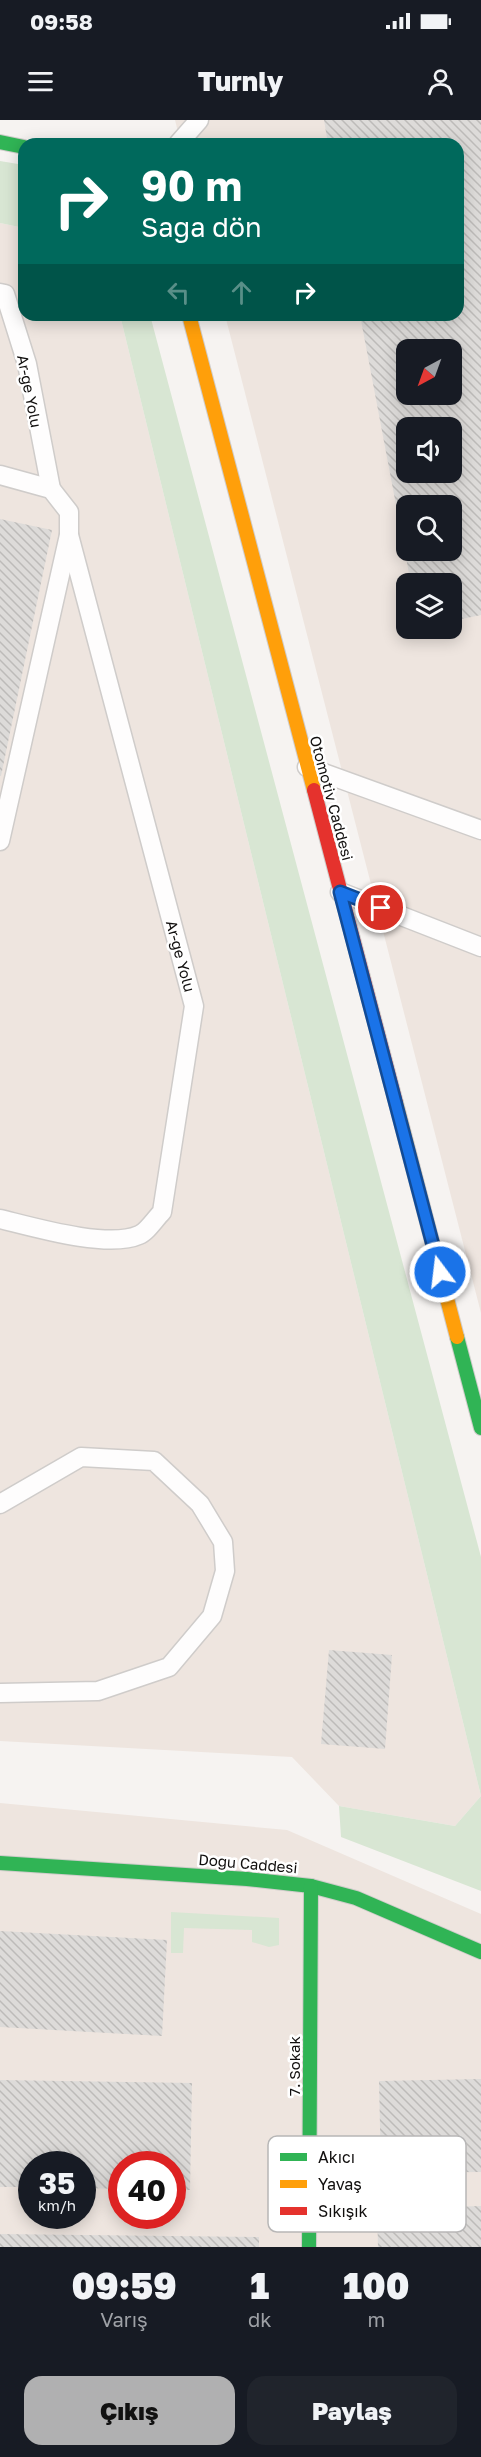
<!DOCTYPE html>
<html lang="tr">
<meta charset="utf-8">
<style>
:root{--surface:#171b24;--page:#20242c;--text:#f1f3f6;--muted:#9ea1a6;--accent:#b0b0b1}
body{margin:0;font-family:"Golos Text",sans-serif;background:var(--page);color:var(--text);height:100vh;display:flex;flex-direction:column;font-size:22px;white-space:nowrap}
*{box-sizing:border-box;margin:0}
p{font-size:20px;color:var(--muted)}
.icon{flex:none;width:33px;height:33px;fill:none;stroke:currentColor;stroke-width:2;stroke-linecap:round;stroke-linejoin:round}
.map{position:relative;height:2127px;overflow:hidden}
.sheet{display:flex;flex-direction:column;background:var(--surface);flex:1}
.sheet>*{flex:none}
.top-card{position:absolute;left:18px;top:18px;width:446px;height:183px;border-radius:18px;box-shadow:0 3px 15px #0003;background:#00695c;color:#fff;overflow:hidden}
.needle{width:39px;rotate:221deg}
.buttons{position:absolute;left:396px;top:219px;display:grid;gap:12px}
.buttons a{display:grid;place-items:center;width:66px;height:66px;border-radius:12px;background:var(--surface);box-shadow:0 3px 15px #0003;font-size:30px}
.speed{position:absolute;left:18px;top:2031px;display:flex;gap:12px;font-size:30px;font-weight:700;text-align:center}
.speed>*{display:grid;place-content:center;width:78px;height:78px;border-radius:50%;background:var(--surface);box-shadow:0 3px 15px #0003;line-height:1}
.speed small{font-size:15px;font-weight:400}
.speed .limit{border:9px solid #d22;background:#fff;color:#111}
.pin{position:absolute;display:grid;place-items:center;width:51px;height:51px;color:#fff;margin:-26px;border:3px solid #fff;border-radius:50%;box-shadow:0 2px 6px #0007}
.me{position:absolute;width:66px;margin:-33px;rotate:345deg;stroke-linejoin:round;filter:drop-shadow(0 0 4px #0008)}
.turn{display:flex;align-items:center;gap:21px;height:126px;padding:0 24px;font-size:27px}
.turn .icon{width:78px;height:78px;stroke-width:2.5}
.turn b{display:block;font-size:42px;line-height:51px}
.lanes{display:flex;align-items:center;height:57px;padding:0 24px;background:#0003;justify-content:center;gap:30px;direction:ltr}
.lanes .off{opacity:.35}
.eta{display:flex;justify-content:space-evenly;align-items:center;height:102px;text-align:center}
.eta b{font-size:36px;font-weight:800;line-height:42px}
.cta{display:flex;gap:12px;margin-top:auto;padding:12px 24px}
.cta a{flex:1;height:69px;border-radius:18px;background:var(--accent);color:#111;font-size:24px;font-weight:800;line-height:69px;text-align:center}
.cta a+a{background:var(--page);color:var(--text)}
.status{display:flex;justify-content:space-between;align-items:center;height:42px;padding:0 30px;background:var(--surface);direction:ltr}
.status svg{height:16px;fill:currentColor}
header{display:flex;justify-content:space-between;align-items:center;height:78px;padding:0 24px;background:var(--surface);font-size:27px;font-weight:800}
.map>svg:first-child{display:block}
.built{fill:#eee5df;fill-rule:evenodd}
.grass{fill:#d8e6d3}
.building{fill:url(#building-back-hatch);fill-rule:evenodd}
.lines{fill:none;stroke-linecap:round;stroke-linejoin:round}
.lane-casing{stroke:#cfccca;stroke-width:21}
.fast-casing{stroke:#cfccca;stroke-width:16}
.slow-casing{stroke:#cfccca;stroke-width:16}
.jam-casing{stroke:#cfccca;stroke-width:16}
.lane{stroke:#fefdfd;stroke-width:18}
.fast{stroke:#30b455;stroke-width:14}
.slow{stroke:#ff9f0a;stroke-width:14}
.jam{stroke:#e5322d;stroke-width:14}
.route-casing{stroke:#114b97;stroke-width:15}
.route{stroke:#1a73e8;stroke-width:10}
.labels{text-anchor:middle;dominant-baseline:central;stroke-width:5;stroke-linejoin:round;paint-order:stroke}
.street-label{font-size:15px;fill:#110f0e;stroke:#fff}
.key{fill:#fff;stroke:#b8b7b7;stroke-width:1.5}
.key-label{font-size:16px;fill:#110f0e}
</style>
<div class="status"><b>09:58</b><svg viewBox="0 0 49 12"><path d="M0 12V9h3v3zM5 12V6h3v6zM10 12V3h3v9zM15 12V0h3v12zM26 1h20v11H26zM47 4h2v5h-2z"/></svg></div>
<header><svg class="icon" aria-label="menu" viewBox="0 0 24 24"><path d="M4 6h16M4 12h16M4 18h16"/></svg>Turnly<svg class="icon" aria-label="person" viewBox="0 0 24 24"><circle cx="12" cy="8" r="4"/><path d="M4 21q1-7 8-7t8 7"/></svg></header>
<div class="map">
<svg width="481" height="2127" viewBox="0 0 481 2127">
<defs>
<pattern id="building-back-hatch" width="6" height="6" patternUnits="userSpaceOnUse" patternTransform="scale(1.5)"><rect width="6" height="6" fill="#dddbd9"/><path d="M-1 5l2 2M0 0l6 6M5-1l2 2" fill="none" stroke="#bdbbb9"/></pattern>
</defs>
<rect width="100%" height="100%" fill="#f6f3f1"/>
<!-- built -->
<g class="built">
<path d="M175,0H481V1193L225,195H458V24H181ZM406,230H452V274H406ZM406,308H452V352H406ZM406,386H452V430H406ZM406,464H452V508H406Z"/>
<path d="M0,103L24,108V195H120L481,1676L455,1706L339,1686L292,1637L0,1621Z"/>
<path d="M0,1683L287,1710L481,1794V2127H0ZM32,2044H82V2096H32ZM122,2044H172V2096H122Z"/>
</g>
<!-- grass -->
<g class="grass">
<path d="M0,41L24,45V108L0,103Z"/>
<path d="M120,195H150L481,1437V1771L341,1717L339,1686L455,1706L481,1676Z"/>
<path d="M171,1792L279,1798V1825L269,1827L252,1822V1810L184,1808L183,1833H171Z"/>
</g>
<!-- building -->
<g class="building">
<path d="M324,0H481V495L452,501V464H411L360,195H458V24H328ZM406,230H452V274H406ZM406,308H452V352H406ZM406,386H452V430H406Z"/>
<path d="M0,399L52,410L1,656H0Z"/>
<path d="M329,1530L392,1535L385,1629L321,1624Z"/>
<path d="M0,1811L167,1820L162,1916L0,1907Z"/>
<path d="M481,1959V2052L381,2053L379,1961Z"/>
<path d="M0,1960L192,1963L190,2070H172V2044H122V2069L82,2068V2044H32V2067H0Z"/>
<path d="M481,2086V2127H378L377,2089Z"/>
<path d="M0,2114L259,2117V2127H0Z"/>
</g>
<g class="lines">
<!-- lane casing -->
<g class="lane-casing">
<g id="lane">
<path d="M178,24L199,0"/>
<path d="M0,173L5,174L27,244L51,369"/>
<path d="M0,355L51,369L69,392V415L0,721"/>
<path d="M307,647L481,710"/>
<path d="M340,772L481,827"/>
<path d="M0,1099C33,1107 108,1129 139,1115C147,1112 155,1099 162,1092L194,886L69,415"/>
<path d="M0,1384L81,1337L154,1341L200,1384L223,1422L225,1451L212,1496L169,1547L98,1571L0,1573"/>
</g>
</g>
<!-- fast casing -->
<g class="fast-casing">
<g id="fast">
<path d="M0,22L24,27"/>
<path d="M457,1217L481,1308"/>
<path d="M0,1743L247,1759L311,1766L356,1778L481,1832"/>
<path d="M309,2127L311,1766"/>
</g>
</g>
<!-- slow casing -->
<g class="slow-casing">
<g id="slow">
<path d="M189,195L314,670"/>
<path d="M396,983L457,1217"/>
</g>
</g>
<!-- jam casing -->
<g class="jam-casing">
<path id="jam" d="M314,670L396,983"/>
</g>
<!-- lane -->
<use href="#lane" class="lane"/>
<!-- fast -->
<use href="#fast" class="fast"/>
<!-- slow -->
<use href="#slow" class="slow"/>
<!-- jam -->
<use href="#jam" class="jam"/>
</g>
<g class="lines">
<!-- route casing -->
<g class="route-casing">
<path id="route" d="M381,788L340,772L440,1152"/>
</g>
<!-- route -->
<use href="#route" class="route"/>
</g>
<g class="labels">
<!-- street labels -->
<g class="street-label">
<text transform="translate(30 271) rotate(79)">Ar-ge Yolu</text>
<text transform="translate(332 678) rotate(75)">Otomotiv Caddesi</text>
<text transform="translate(181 836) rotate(75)">Ar-ge Yolu</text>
<text transform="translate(248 1743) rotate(5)">Doğu Caddesi</text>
<text transform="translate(294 1946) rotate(-90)">7. Sokak</text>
</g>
</g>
<!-- legend -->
<rect x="268" y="2016" width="198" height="96" rx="9" class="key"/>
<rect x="280" y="2033" width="27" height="8" fill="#30b455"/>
<rect x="280" y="2060" width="27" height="8" fill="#ff9f0a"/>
<rect x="280" y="2087" width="27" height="8" fill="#e5322d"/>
<g class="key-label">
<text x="318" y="2043">Akıcı</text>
<text x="318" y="2070">Yavaş</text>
<text x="318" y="2097">Sıkışık</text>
</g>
</svg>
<div class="buttons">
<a><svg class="needle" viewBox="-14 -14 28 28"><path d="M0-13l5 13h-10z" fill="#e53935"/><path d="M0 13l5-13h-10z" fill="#9ea1a6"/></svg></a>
<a><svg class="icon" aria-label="sound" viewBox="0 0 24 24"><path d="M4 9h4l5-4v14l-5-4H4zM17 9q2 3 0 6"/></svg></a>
<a><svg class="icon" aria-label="search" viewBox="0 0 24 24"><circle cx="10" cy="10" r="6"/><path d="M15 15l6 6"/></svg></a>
<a><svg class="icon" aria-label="layers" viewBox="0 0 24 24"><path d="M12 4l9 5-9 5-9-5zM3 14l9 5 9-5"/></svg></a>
</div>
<div class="speed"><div>35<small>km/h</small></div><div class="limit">40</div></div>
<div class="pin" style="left:381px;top:788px;background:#d93025"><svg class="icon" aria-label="arrive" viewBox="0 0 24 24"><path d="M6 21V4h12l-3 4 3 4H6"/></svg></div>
<svg class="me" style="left:440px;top:1152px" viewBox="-20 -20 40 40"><circle r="17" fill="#1a73e8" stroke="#fff" stroke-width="3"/><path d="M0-11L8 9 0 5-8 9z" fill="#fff"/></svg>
<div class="top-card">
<div class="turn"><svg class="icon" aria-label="right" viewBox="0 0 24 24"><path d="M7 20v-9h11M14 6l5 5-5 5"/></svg><div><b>90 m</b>Sağa dön</div></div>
<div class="lanes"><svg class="icon off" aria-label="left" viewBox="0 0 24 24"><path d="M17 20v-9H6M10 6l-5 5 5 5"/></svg><svg class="icon off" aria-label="ahead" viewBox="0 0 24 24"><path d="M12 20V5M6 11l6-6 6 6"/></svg><svg class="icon" aria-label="right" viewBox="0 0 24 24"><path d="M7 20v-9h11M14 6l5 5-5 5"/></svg></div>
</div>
</div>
<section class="sheet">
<div class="eta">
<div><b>09:59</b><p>Varış</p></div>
<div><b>1</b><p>dk</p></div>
<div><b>100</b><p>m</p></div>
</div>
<div class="cta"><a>Çıkış</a><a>Paylaş</a></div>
</section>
